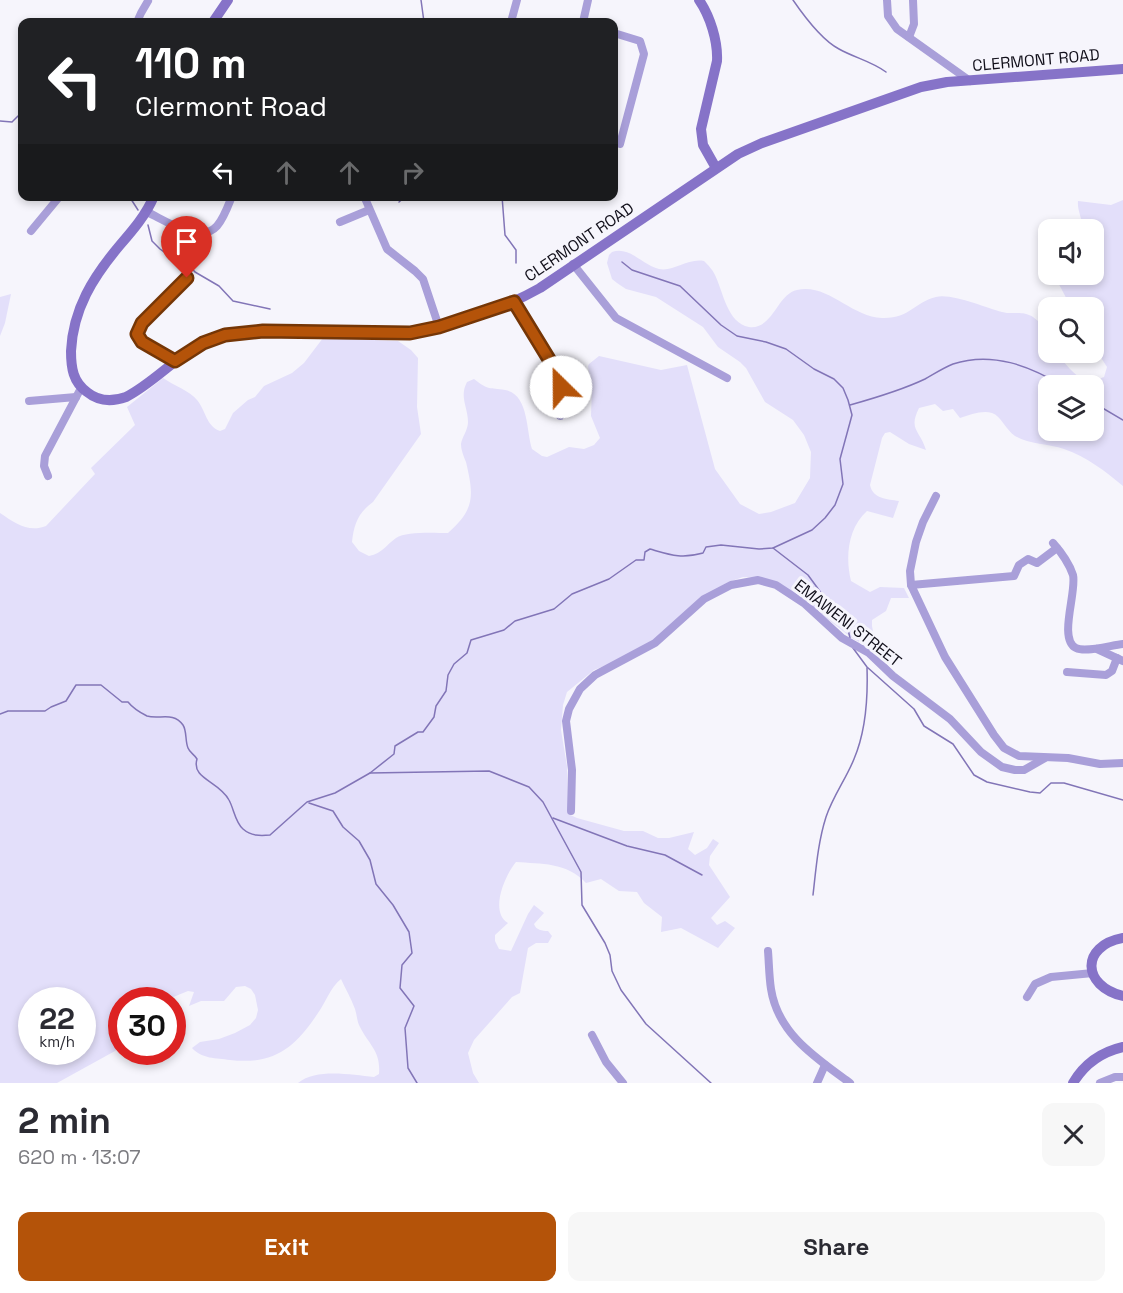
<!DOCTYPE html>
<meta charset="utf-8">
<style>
:root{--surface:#fff;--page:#f7f7f7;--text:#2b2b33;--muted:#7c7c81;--accent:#b45309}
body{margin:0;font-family:"Space Grotesk",sans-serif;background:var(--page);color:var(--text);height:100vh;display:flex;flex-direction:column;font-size:22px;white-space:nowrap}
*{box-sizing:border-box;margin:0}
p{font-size:20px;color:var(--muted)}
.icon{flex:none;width:33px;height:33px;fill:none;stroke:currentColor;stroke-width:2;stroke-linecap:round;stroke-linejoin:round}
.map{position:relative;height:1083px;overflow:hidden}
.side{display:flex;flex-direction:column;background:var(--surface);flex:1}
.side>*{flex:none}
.hud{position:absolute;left:18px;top:18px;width:600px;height:183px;border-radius:12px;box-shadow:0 3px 9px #0003;background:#202124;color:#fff;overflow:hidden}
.tools{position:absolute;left:1038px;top:219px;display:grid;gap:12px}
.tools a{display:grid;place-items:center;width:66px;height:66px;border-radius:12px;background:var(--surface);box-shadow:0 3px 9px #0003;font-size:30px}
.speed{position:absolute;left:18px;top:987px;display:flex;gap:12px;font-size:30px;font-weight:700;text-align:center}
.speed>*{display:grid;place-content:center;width:78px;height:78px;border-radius:50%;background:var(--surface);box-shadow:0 3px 9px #0003;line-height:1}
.speed small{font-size:15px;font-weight:400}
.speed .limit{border:9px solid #d22;background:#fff;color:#111}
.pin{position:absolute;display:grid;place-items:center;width:51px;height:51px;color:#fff;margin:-62px -26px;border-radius:50% 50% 50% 0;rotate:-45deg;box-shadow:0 0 6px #0007}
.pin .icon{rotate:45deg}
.me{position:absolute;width:66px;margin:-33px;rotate:337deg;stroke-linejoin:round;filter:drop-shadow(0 0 4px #0008)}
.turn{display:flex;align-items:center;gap:21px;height:126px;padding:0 18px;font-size:27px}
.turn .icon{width:78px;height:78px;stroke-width:2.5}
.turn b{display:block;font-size:42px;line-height:51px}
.lanes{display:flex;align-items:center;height:57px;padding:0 18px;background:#0003;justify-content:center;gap:30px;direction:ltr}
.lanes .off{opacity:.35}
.round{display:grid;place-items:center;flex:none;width:63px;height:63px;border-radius:12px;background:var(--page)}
.summary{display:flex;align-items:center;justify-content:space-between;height:102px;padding:0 18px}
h1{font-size:36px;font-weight:700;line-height:45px}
.cta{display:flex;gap:12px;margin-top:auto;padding:12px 18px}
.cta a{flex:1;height:69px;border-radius:12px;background:var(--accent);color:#fff;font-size:24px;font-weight:700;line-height:69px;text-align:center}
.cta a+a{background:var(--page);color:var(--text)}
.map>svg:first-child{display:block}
.green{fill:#e3dffa;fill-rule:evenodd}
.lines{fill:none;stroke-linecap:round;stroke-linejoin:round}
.stream{stroke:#8275b7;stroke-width:1.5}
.street{stroke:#a99fd9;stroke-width:8}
.secondary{stroke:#8673c8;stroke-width:10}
.route-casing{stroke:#753606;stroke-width:15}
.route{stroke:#b45309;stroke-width:10}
.labels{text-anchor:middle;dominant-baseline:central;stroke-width:6;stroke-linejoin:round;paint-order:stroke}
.street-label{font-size:16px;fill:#12101b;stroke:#f6f5fc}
</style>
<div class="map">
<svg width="1123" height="1083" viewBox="0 0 1123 1083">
<rect width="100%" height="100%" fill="#f6f5fc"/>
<!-- green -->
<g class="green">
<path d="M1123,200V486C1105,471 1087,457 1064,449C1049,444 1028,444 1015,436C1006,430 1001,416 992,413C982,410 970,415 960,418L953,409L943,411L935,404L919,408C908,430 920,430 926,450L909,444L890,432L885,433L882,438L870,485C873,499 887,499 899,501L893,518L867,511C848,528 845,557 851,581L870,592L880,587L904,588L909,598H891L886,611L872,620V626L877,652L852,638L791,591L764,578L743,577L729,582L705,594L672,626L646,645L622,659L594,670L567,692L563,705L561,730L567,766L568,814L577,818L624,831H643L658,838H669L694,832L688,849L695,855L707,848L713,839L719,843L710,856L709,865L730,897L711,918L717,925L725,921L735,928L718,948L681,928L661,932L662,917L644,903L637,892L619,891L601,879L586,883C567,862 541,864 516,862C505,875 489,912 508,923L495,935V941L499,949L511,951L528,914L534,905L544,913L534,924C536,930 542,931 548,931L552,936L548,943H536L528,948L520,993L512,997L474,1040L468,1053L473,1073L479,1083H298C317,1068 351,1075 374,1077L379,1074C381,1051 369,1045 360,1027C357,1022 357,1015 355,1009C351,998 345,988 341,979C330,988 326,1002 318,1013C295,1048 274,1065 230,1060C216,1058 202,1059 192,1048L200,1042L219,1039L235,1033L250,1025L256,1018L258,1010L255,995L251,989L245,986L236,987L224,1001H201L189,1006L194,992L188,991L166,1000H122L121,1046L115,1051L57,1083H0V513C15,523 28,533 46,526L95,474L91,468L135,425L127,407L163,378C173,385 190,391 197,400C206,411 206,426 220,431L225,429L233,413L248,400L255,397L264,386L292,373L304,363L323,338L398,341L411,350L418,358L417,407L421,434L373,502C358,513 354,524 352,542L359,551L369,556C383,553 386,545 396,538C406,531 435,533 448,533C475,509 474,496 466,462C464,457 461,450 461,444C462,437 468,430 468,422C468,407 459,397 467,382L474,379C489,391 489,387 505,390C529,394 526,431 532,449L542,456L547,457L569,447L584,449L594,445L600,438L591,416L592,388L588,366L589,364L599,356L661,370L687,365L715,469L740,504L759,514L771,512L795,503L810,478L811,452L804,435L793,420L765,402L746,368L740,362L718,347L703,327L656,297L626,289L617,283L612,279L607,263L609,255L612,252C630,246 642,265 659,269C674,272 687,258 704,261C708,265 713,270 715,275C723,291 727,323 749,327C773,330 777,294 797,290C828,283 851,317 882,318C909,319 915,302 936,297C952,293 986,308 1002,312C1013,315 1022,310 1033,317C1046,326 1048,338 1048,352L1057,353C1063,362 1079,381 1090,382C1095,382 1100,378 1104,377L1107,367L1094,347V308L1071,307L1054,275L1094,274V230L1082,229C1083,219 1077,211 1078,201L1111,205ZM1048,386H1094V430H1048ZM32,1000H82V1052H32Z"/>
<path d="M1040,235H1048V263L1039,243Z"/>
<path d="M11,294L5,323L0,336V297Z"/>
</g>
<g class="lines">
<!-- stream -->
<g class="stream">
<path d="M421,0L424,22"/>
<path d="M793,0C804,16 822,40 839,49C855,58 871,61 886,72"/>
<path d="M0,121L12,122L18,116H22"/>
<path d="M129,196L138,210"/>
<path d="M502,196L505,235L516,250V263"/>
<path d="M399,202L406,196"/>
<path d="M148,225L152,241L160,249L171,257L186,262L195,272L219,286L233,301L270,309"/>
<path d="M1094,403L1123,420"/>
<path d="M850,405C875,398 902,390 925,379C934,374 943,368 953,364C992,351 1030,366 1063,386"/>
<path d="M773,548L808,575L827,601L840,612L846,621L850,638"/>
<path d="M853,648L867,667L914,709L924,726L953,744L974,775L987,782L1030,792L1040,793L1051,783H1064L1123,800"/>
<path d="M0,714L8,711H45L51,707L66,701L76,685H101L122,702H128C132,707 141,713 147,716C159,720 173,711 183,725C187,731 185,741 188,748C190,753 194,754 197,759C191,779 219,781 229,800C234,809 235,822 243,829C251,836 260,836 270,835L307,802L335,793L370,773L394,754L395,746L418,732H423L434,717L436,706L446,691L448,675L454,664L467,653L471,640L504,630L515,621L554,609L572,594L609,579L636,560H644L645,552L650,549C671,555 681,559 703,553L706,547L721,545L759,549L773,548L812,530L825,518L835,505L843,484L840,459L852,415L848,400L843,388L834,379L814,369L786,349L766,342L737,336L721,325L680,286L632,270L622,262"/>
<path d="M370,773L489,771L529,787L543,802L581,872L582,905L605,943L610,955L612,971L621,990L646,1024L711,1083"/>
<path d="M309,803L333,811L343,827L359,841L370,860L376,884L393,905L409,932L412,953L402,965L400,988L414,1006L405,1028L408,1068L417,1083"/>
<path d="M553,818L627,846L665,855L702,875"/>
<path d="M813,895C816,869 818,842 826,817C833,796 846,779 854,759C866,731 868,698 867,668"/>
</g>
<!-- street -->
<g class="street">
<path d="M887,0L888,16L897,29L970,81"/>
<path d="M137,22L141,13L148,1"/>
<path d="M511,22L517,0"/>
<path d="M583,22L588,0"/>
<path d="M614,33L640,41L644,54L620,144"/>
<path d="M909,37L914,24L913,0"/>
<path d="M364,196L387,249L415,271L423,279L439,327"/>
<path d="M147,212C165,220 200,245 217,226C224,218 228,206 232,196"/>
<path d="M340,222L369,210"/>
<path d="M31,231L60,196"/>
<path d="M573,264L616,318L727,378"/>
<path d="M514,302L558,374L561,387L560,416"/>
<path d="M175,361L143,342L137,334L142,323L187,278"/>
<path d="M29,401L76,397"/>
<path d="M48,476L44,466L45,456L81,388"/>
<path d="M936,496L923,522L916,542L910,571L911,585L945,657L994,735L1004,748L1019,756L1068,758L1100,764L1123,763"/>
<path d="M1053,543C1061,552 1069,563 1073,575C1077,592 1058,639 1076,648C1086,653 1112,645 1123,644"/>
<path d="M911,585L1014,576L1019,565L1028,559L1037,563L1057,548"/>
<path d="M1097,649L1123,661"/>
<path d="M1067,672L1106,675L1112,671L1117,658"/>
<path d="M571,811L572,770L566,721L569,709L580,689L595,675L655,643L704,599L731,585L758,580L776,585L805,604L842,638L869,653L893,676L950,719L981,752L1002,767L1015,770H1024L1045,758"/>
<path d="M768,951C769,963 769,976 771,989C778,1034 816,1058 850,1083"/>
<path d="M1027,997L1035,984L1051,977L1093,973"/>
<path d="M592,1035L606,1062L623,1083"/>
<path d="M817,1083L825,1065"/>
<path d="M1100,1083L1115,1077H1123"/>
</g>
<!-- secondary -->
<g class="secondary">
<path d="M699,0C710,16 718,41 717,61L701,129L703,145L716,168"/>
<path d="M213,22L228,0"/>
<path d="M154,196C146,215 133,230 120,245C93,277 73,309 71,351C71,368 73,382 87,392C98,401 112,402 126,397C161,379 185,344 226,335C276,325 341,335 394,334C437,334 503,309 540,288L738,154L762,143L921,87L947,82L1123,69"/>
<path d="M1123,938C1080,946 1082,986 1123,996"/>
<path d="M1073,1083C1085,1063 1101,1052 1123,1047"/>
</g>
</g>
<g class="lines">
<!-- route casing -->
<g class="route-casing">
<path id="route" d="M187,278L142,323L137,334L142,342L175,361L203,343L225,335L263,331L410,333L439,327L514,302L558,374L561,387"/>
</g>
<!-- route -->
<use href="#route" class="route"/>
</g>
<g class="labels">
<!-- street labels -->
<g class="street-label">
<text transform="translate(1036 60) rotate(-5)">CLERMONT ROAD</text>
<text transform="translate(579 242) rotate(-34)">CLERMONT ROAD</text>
<text transform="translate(848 623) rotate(38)">EMAWENI STREET</text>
</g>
</g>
</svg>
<div class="tools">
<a><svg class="icon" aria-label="sound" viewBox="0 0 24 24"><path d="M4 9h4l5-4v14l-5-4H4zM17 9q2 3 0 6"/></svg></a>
<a><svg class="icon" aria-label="search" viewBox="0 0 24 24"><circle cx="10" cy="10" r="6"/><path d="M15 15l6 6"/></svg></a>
<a><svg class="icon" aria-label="layers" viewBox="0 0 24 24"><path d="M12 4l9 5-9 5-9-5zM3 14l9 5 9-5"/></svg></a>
</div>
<div class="speed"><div>22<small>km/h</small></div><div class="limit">30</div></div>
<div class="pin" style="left:187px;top:278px;background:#d93025"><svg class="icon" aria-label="arrive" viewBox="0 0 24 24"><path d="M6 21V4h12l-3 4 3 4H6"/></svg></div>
<svg class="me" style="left:561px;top:387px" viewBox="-20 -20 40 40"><circle r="19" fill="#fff"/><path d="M0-13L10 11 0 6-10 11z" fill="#b45309"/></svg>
<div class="hud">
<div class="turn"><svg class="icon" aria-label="left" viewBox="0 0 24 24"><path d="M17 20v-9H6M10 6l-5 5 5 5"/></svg><div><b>110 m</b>Clermont Road</div></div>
<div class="lanes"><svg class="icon" aria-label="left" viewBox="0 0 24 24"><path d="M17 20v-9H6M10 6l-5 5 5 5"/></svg><svg class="icon off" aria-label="ahead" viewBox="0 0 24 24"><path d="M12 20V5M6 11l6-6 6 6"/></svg><svg class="icon off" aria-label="ahead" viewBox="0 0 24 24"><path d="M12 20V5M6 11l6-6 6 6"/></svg><svg class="icon off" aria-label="right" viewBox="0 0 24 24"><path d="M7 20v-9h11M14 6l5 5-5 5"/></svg></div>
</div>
</div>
<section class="side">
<div class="summary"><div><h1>2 min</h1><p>620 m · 13:07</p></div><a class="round"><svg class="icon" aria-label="close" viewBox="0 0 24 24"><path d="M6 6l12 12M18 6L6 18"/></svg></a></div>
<div class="cta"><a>Exit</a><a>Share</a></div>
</section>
